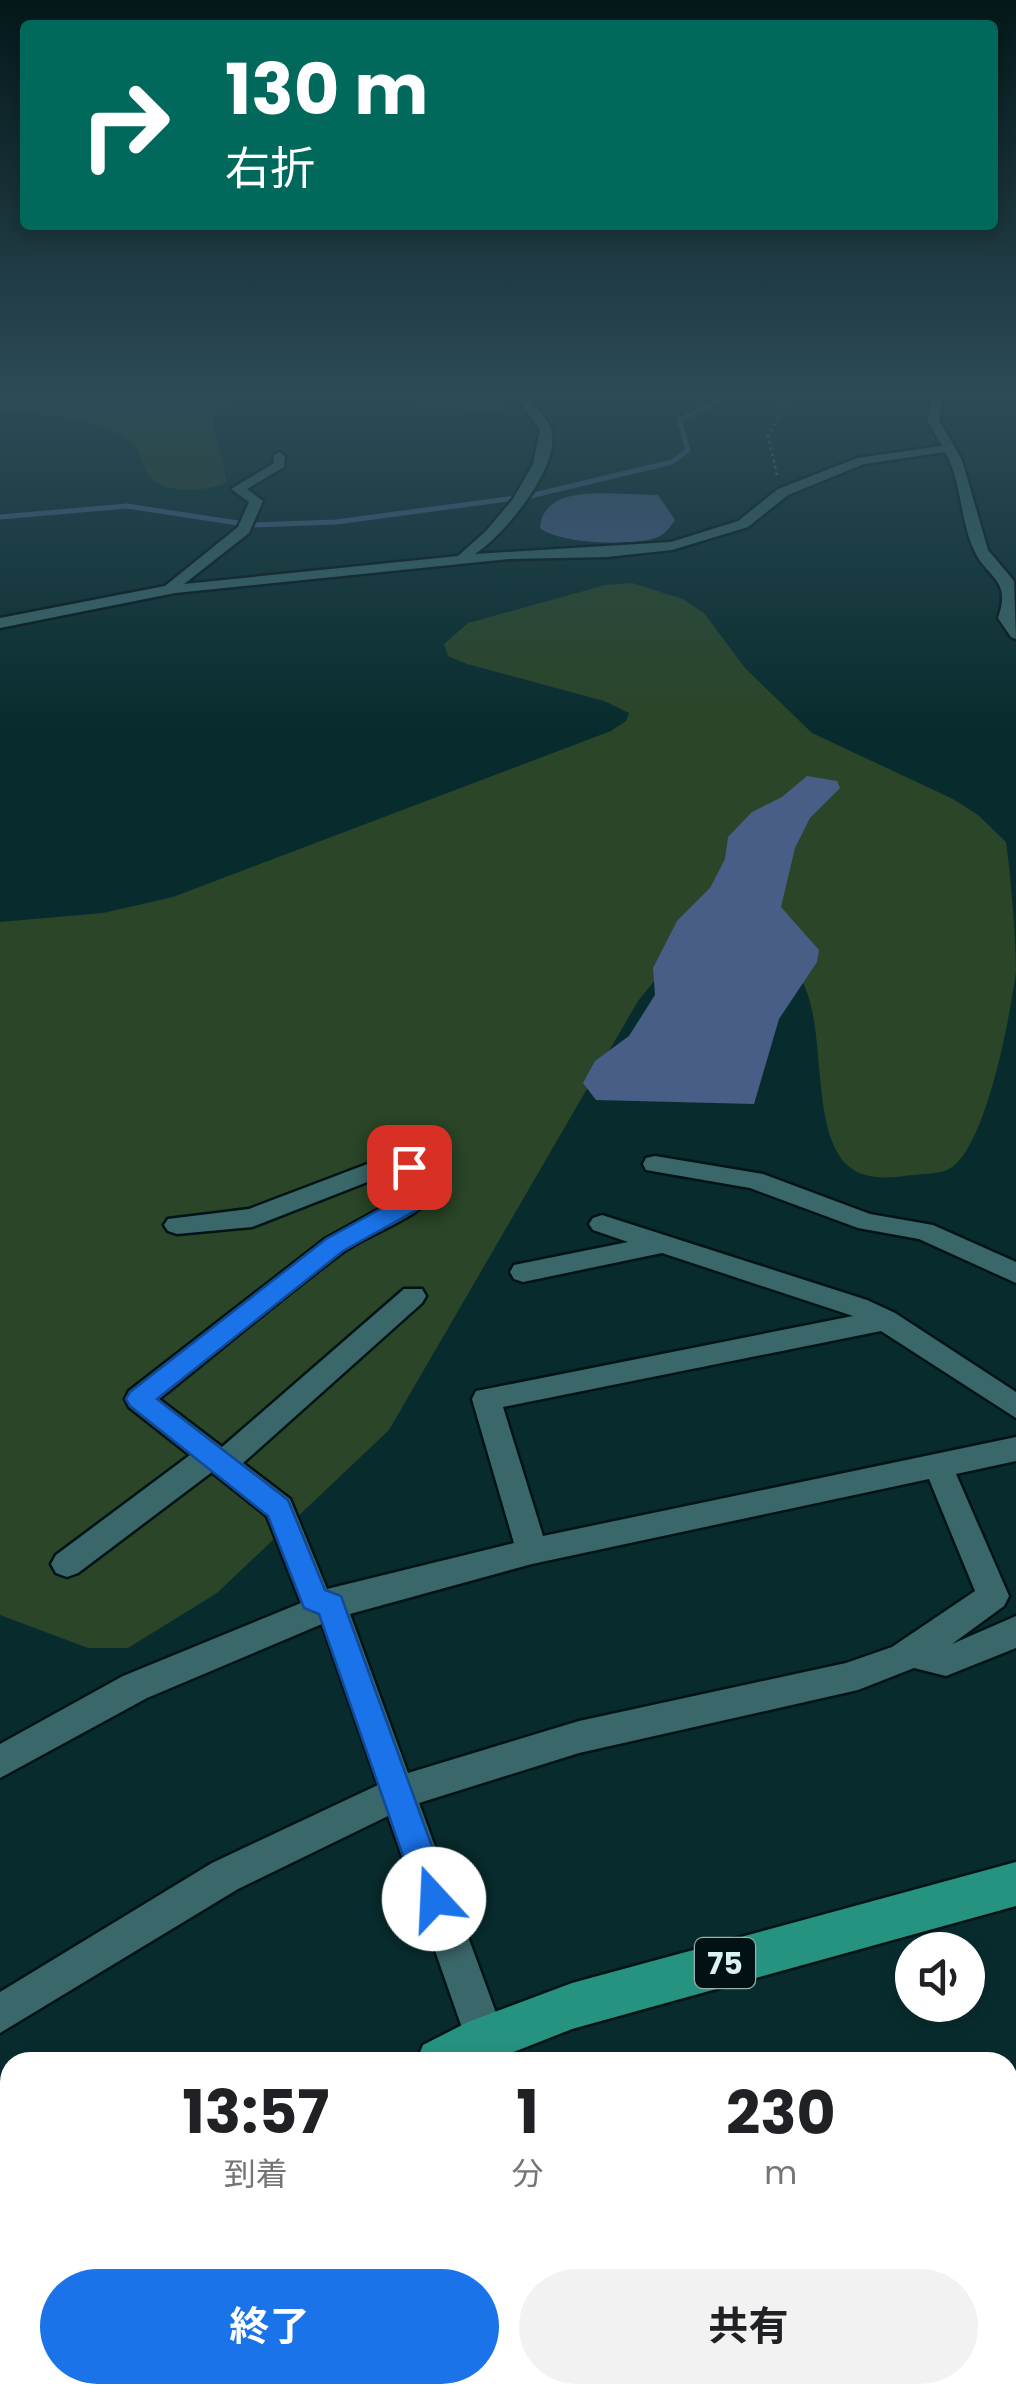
<!DOCTYPE html>
<html lang="ja">
<meta charset="utf-8">
<style>
:root{--surface:#fff;--page:#f2f2f2;--text:#202124;--muted:#757577;--accent:#1a73e8}
body{margin:0;font-family:Poppins,"Noto Sans JP",sans-serif;background:var(--page);color:var(--text);height:100vh;display:flex;flex-direction:column;font-size:38px;white-space:nowrap}
*{box-sizing:border-box;margin:0}
p{font-size:32px;color:var(--muted)}
.icon{flex:none;width:55px;height:55px;fill:none;stroke:currentColor;stroke-width:2;stroke-linecap:round;stroke-linejoin:round}
.map{position:relative;flex:1;overflow:hidden}
.drawer{position:absolute;left:0px;top:2052px;width:1018px;height:352px;display:flex;flex-direction:column;background:var(--surface);border-radius:30px 30px 0 0;box-shadow:0 5px 15px #0003}
.drawer>*{flex:none}
.guide{position:absolute;left:20px;top:20px;width:978px;height:210px;border-radius:10px;box-shadow:0 5px 15px #0003;background:#00695c;color:#fff;overflow:hidden}
.tools{position:absolute;left:895px;top:1932px;display:grid;gap:20px}
.tools a{display:grid;place-items:center;width:90px;height:90px;border-radius:50%;background:var(--surface);box-shadow:0 5px 15px #0003;font-size:50px}
.pin{position:absolute;display:grid;place-items:center;width:85px;height:85px;color:#fff;margin:-42px;border-radius:20px;box-shadow:0 5px 15px #0006}
.me{position:absolute;width:110px;margin:-55px;rotate:340deg;stroke-linejoin:round;filter:drop-shadow(0 0 8px #0008)}
.turn{display:flex;align-items:center;gap:35px;height:210px;padding:0 40px;font-size:45px}
.turn .icon{width:130px;height:130px;stroke-width:2.5}
.turn b{display:block;font-size:70px;line-height:85px}
.eta{display:flex;justify-content:space-evenly;align-items:center;height:170px;text-align:center}
.eta b{font-size:60px;font-weight:700;line-height:70px}
.action{display:flex;gap:20px;margin-top:auto;padding:20px 40px}
.action a{flex:1;height:115px;border-radius:60px;background:var(--accent);color:#fff;font-size:40px;font-weight:700;line-height:115px;text-align:center}
.action a+a{background:var(--page);color:var(--text)}
.map>svg:first-child{display:block}
.green{fill:#2a4527}
.water{fill:#485e87}
.lines{fill:none;stroke-linecap:round;stroke-linejoin:round}
.stream{stroke:#485e87;stroke-width:5}
.street-casing{stroke:#001315;stroke-width:5}
.primary-casing{stroke:#001315;stroke-width:5}
.path{stroke:#678587;stroke-width:2.5;stroke-dasharray:2.5 4;stroke-linecap:butt}
.street{fill:#3a676a;fill-rule:evenodd}
.primary{fill:#269380;fill-rule:evenodd}
.route{fill:#1a73e8;stroke:#114b97;stroke-width:2.5}
.labels{text-anchor:middle;dominant-baseline:central;stroke-width:8;stroke-linejoin:round;paint-order:stroke}
.shield{fill:#021214;stroke:#99afb0;stroke-width:2.5}
.shield-label{font-size:30px;font-weight:bold;fill:#daf2f3}
</style>
<div class="map">
<svg width="1016" height="2404" viewBox="0 0 1016 2404">
<rect width="100%" height="100%" fill="#082c2e"/>
<!-- green -->
<g class="green">
<path d="M0,394H489L506,410L483,413L414,401L234,400L216,409L213,420L227,483C207,491 161,496 147,473C140,461 141,448 129,440C93,416 41,413 0,411Z"/>
<path d="M632,583L683,599L704,613L745,668L812,733L953,799L978,815L1006,842C1011,876 1016,939 1016,971C1011,1012 986,1150 949,1169C939,1174 923,1174 912,1175C891,1178 864,1181 847,1165C810,1129 827,1030 803,983L792,975L669,963L638,1001L389,1430L217,1593L128,1648H88L0,1615V922L103,913L173,897L611,731L626,721L629,713L604,701L467,664L448,656L444,644L468,623L605,585Z"/>
<path d="M568,2395H804L798,2404H555Z"/>
</g>
<!-- water -->
<g class="water">
<path d="M598,493L658,495L675,520C670,527 666,533 658,537C635,547 559,544 540,528C542,498 573,494 598,493Z"/>
<path d="M807,776L837,781L840,788L810,818L795,848L781,907L819,950L817,962L779,1019L754,1104L596,1100L583,1083L595,1061L629,1036L655,995L653,968L677,921L710,888L725,859L728,837L752,812L782,797Z"/>
</g>
<g class="lines">
<!-- stream -->
<path class="stream" d="M0,517L127,506L251,525L336,522L530,496L672,462L688,450L679,420L716,402L721,394"/>
<!-- street casing -->
<g class="street-casing">
<g id="street">
<path d="M514,394H526C534,405 550,420 552,433C558,470 504,535 475,554L671,542L738,521L778,489L857,458L942,446L927,420L933,394H945L939,420L962,460L988,550L1014,581L1016,639L1011,637L998,618C1012,578 987,579 974,550C960,520 962,482 945,452L864,464L788,495L748,527L672,550L606,557L509,559L175,593L0,628V618L165,586L238,527L249,502L231,489L274,463L273,456L279,452L285,456L284,467L247,489L263,501L249,533L184,584L458,556L486,531L513,499L533,464L540,430Z"/>
<path d="M391,1155L427,1167L440,1187C419,1221 370,1231 339,1255C278,1301 219,1351 159,1399L222,1447L404,1289H422L426,1296L422,1303L243,1463L290,1499L327,1589L514,1543L472,1399L476,1391L853,1316L662,1253L523,1282L514,1279L510,1272L514,1265L628,1242L593,1230L589,1224L593,1218L602,1215L867,1300L895,1313L1016,1392V1418L881,1331L503,1407L543,1536L1016,1437V1461L956,1474L1009,1596L1004,1606L952,1644L1016,1616V1648L946,1676L914,1668L858,1690L579,1753L419,1803L514,2062H474L388,1816L238,1889L0,2033V1992L212,1863L378,1785L322,1624L147,1698L0,1778V1744L123,1676L301,1603L267,1516L212,1472L78,1573L67,1577L56,1573L51,1564L56,1555L190,1455L129,1407L125,1399L129,1391L325,1239L403,1196L415,1185L393,1172L252,1227L177,1234L168,1231L164,1225L168,1219L249,1209ZM929,1479L975,1591L892,1647L846,1663L579,1721L408,1773L350,1614L532,1564Z"/>
<path d="M655,1156L763,1174L870,1214L933,1225L1016,1262V1283L919,1239L858,1228L750,1188L646,1170L643,1164L646,1158Z"/>
<path d="M1016,2145V2196L1008,2200V2149Z"/>
<path d="M494,2395H550L546,2404H490Z"/>
<path d="M812,2395H859L855,2404H808Z"/>
</g>
</g>
<!-- primary casing -->
<g class="primary-casing">
<g id="primary">
<path d="M1016,1862V1906L572,2029L488,2062H416L423,2045L468,2022L572,1983Z"/>
<path d="M10,2330V2388L0,2392V2334Z"/>
</g>
</g>
<!-- path -->
<path class="path" d="M777,475L768,436L792,394"/>
<!-- street -->
<use href="#street" class="street"/>
<!-- primary -->
<use href="#primary" class="primary"/>
</g>
<!-- sky -->
<linearGradient id="sky" x2="0" y2="1"><stop stop-color="#041819"/><stop offset="0.54" stop-color="#2c4b57"/><stop offset="1" stop-color="#2c4b57" stop-opacity="0"/></linearGradient>
<rect width="1016" height="731" fill="url(#sky)"/>
<!-- route -->
<path class="route" d="M409,1159L432,1171L439,1187L420,1208L343,1251L157,1399L288,1500L325,1590L341,1596L451,1899L446,1911L434,1916L422,1911L418,1899L319,1614L304,1608L268,1516L130,1406L126,1399L130,1392L326,1239L404,1196L416,1185L398,1167Z"/>
<g class="labels">
<!-- shield labels -->
<rect class="shield" x="695" y="1938" width="60" height="50" rx="8"/>
<g class="shield-label">
<text x="725" y="1963">75</text>
</g>
</g>
</svg>
<div class="tools">
<a><svg class="icon" aria-label="sound" viewBox="0 0 24 24"><path d="M4 9h4l5-4v14l-5-4H4zM17 9q2 3 0 6"/></svg></a>
</div>
<div class="pin" style="left:409px;top:1167px;background:#d93025"><svg class="icon" aria-label="arrive" viewBox="0 0 24 24"><path d="M6 21V4h12l-3 4 3 4H6"/></svg></div>
<svg class="me" style="left:434px;top:1899px" viewBox="-20 -20 40 40"><circle r="19" fill="#fff"/><path d="M0-13L10 11 0 6-10 11z" fill="#1a73e8"/></svg>
<div class="guide">
<div class="turn"><svg class="icon" aria-label="right" viewBox="0 0 24 24"><path d="M7 20v-9h11M14 6l5 5-5 5"/></svg><div><b>130 m</b>右折</div></div>
</div>
<section class="drawer">
<div class="eta">
<div><b>13:57</b><p>到着</p></div>
<div><b>1</b><p>分</p></div>
<div><b>230</b><p>m</p></div>
</div>
<div class="action"><a>終了</a><a>共有</a></div>
</section>
</div>
